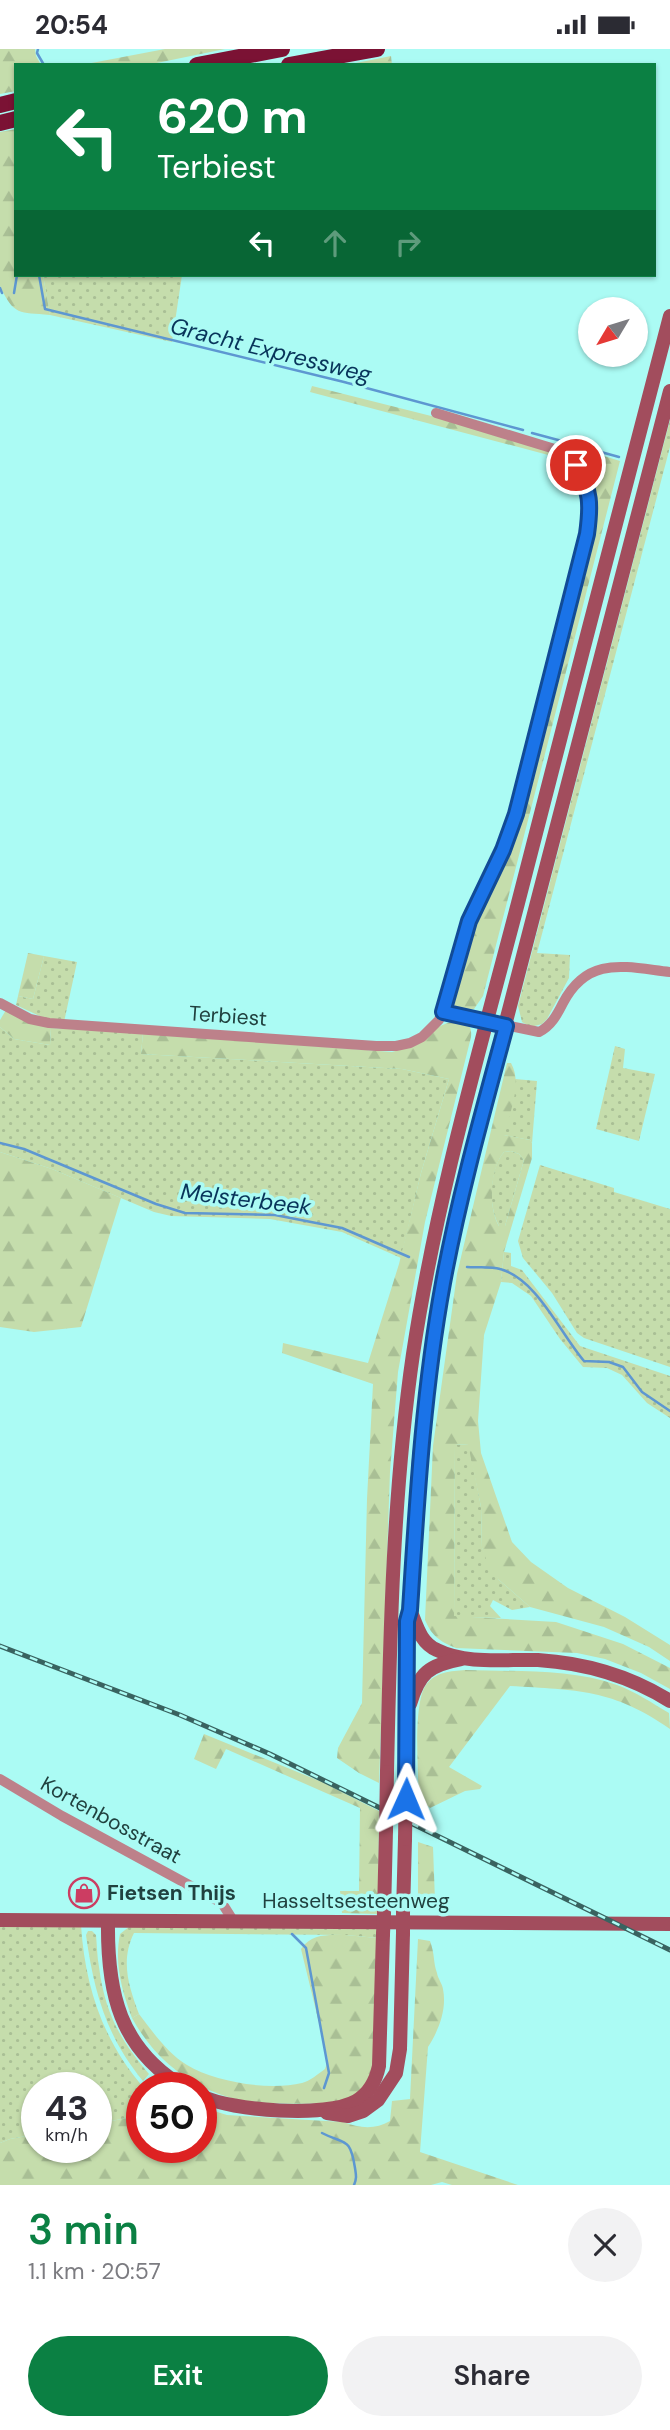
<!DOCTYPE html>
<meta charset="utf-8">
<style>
:root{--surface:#fff;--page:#f2f2f3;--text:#2b2b33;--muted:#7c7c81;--accent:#0b8043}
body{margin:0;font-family:"DM Sans",sans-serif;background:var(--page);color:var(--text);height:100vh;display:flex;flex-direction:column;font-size:26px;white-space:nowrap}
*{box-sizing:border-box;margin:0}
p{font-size:23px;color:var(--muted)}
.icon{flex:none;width:38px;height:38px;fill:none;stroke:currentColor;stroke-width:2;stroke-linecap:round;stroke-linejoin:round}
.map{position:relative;height:2136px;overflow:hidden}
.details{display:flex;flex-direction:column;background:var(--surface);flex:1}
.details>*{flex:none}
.hud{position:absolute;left:14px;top:14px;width:642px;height:214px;border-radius:0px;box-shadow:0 2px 5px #0004;background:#0b8043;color:#fff;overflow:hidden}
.needle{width:46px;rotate:232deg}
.buttons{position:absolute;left:578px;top:248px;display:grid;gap:14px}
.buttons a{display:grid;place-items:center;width:70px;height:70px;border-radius:50%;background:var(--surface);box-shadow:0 2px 5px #0004;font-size:35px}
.speed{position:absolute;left:21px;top:2023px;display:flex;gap:14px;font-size:35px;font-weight:700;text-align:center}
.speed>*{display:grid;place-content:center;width:91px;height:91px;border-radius:50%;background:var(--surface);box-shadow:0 2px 5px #0004;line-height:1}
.speed small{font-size:18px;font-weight:400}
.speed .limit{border:10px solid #d22;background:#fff;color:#111}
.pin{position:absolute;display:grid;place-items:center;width:60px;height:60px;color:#fff;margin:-30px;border:4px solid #fff;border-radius:50%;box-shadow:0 2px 7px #0007}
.me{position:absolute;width:77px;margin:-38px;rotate:1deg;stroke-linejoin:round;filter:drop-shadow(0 0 5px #0008)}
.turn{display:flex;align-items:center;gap:24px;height:147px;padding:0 28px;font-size:32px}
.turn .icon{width:91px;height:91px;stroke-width:2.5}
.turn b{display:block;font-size:49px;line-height:60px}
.lanes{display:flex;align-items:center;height:66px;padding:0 28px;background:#0003;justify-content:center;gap:35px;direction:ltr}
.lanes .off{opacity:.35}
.round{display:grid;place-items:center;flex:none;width:74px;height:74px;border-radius:37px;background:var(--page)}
.overview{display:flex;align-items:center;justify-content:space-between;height:119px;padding:0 28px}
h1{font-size:42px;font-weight:600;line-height:52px;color:var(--accent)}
.cta{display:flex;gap:14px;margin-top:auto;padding:14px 28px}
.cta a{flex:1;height:80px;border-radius:42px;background:var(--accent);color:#fff;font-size:28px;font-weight:600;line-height:80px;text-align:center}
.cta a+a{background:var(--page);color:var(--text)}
.status{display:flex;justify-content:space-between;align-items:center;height:49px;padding:0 35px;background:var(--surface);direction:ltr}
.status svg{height:19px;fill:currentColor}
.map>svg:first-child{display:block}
.grass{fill:url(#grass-dots)}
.forest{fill:url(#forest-firs);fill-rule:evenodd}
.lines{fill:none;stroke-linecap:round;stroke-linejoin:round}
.stream{stroke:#5d97d1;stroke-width:2.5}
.minor{stroke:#bd818a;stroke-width:10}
.secondary{stroke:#a24d5d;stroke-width:14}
.trunk{stroke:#7b1234;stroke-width:16}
.rail-casing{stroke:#396360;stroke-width:5}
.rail{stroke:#abfbf4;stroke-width:2.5;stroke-dasharray:8;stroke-linecap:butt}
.secondary-bridge{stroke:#a24d5d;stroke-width:14}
.route-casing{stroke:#114b97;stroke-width:18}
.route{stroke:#1a73e8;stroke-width:12}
.labels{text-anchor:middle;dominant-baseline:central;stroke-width:7;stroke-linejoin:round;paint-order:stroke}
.street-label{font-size:21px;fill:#20413f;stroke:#abfbf4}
.poi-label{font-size:21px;font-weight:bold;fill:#20413f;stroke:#abfbf4;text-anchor:start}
.water-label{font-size:23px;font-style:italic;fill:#08345a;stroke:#abfbf4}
</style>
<div class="status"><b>20:54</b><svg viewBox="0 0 49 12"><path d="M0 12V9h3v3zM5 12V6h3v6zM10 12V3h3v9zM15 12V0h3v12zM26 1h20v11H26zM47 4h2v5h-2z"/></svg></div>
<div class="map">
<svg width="670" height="2136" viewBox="0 0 670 2136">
<defs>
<pattern id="grass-dots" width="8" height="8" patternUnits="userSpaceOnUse" patternTransform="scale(1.75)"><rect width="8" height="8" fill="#c5ddac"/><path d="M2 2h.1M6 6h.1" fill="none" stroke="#a9bf95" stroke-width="1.8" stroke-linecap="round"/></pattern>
<pattern id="forest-firs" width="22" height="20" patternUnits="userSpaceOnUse" patternTransform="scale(1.75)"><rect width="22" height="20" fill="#c5ddac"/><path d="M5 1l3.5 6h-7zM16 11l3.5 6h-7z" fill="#a9bf95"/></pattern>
</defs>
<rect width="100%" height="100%" fill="#abfbf4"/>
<!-- grass -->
<g class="grass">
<path d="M43,226H182L172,293L50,266Z"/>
<path d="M670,371V398L537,904L570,906L569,929L547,970L542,975L531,978L522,973L518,957Z"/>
<path d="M44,907L77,913L64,973L46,970L16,956L18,947L33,950Z"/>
<path d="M0,978L14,990L50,996L51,979L143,984L141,1005L402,1020L449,1030L421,1124L401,1209L342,1183L270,1170L171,1167L154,1163L52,1120L0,1103Z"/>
<path d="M615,997L625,1000L623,1019L655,1025L639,1092L596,1080Z"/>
<path d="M515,1030L537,1032L532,1094L530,1091L503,1086L513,1052Z"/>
<path d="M511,1102L519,1105L524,1111L505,1177H499C488,1158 489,1120 504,1103Z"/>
<path d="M540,1116L614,1139V1143L670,1160V1318L584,1289L577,1284L552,1244L523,1209L518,1192Z"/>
<path d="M504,1203L511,1204V1217L522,1221L580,1297L670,1327V1369L647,1354L622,1326L607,1319L583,1318L560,1290L531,1247L512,1234L501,1233Z"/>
<path d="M469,1395L481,1458L482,1499L499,1531L530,1558L512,1561L493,1551L490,1557L501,1569L454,1568L455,1396Z"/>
<path d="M81,1876C85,1938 103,1992 144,2039H142V2066L96,2075V2039H37V2085L10,2090L0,2094V1877Z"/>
<path d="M130,1877L377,1880V1889L346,1886L134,1884C120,1912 129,1938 139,1965L132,1969C122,1941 114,1915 120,1885Z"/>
<path d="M88,1882H92L96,1886C97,1897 97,1907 99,1918C105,1964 120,1991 149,2025L143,2032C106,1987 94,1943 86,1886Z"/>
</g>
<!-- forest -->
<g class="forest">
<path d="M0,0H35L36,7L41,16H16V42L0,45Z"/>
<path d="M165,0H225L147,16H81Z"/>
<path d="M391,7L392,16H346Z"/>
<path d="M16,80V226H43L50,266C19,263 14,267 0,237V83Z"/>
<path d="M312,337L463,375L553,404L552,407L310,343Z"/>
<path d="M578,399L620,412L483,947L474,960L460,962L454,958L450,946L470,877L506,804L592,481C596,447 596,431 574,405Z"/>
<path d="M28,904L44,907L33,950L18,947Z"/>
<path d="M6,961L51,979L50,996L14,990L0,978V971Z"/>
<path d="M459,972C469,976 472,977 471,988L425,1173L398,1323L390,1423L379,1734L359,1724L337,1709L338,1699L362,1654L367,1450L373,1335L282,1304L283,1294L368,1314L399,1215L421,1124L449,1030L402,1020L141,1005L143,984L392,1003C417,997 434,973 459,972Z"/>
<path d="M507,1014H511C523,1035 509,1065 504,1086L530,1091L532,1094V1109L504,1203L501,1233L484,1286L478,1372L481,1404L512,1493L531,1513L568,1539L625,1568L670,1596V1612L649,1598L604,1578L530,1558L499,1531L489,1518L482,1499L481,1458L468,1395L455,1396L454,1567L556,1573L623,1595L670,1619V1640L641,1624L605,1610L577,1604L456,1599C439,1592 432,1587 425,1571L433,1397L457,1225ZM511,1102L519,1105L524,1111L505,1177H499C488,1159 490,1119 504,1103Z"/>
<path d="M0,1103L52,1120L121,1149L81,1278L34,1283L0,1278Z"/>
<path d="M465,1621C516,1623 568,1619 617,1636C636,1643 652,1654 669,1664L670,1680C613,1640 577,1641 510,1637L449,1718L482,1737L480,1740L465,1742L430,1759L428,1757L422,1758L419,1756C419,1730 412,1656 426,1636C435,1623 451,1622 465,1621Z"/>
<path d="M204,1685L322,1733L379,1762L378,1865L342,1864L340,1842H359L360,1759L226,1700L216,1720L194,1710Z"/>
<path d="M418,1793L433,1798L435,1852H418Z"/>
<path d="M346,1886L377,1889L373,2016C370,2028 364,2042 354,2048C341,2057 274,2055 257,2053C239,2052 221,2047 205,2039C173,2024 149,2000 132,1969L139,1965C153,1983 167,2004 187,2016C215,2033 269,2042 302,2034C310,2032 318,2025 325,2020L328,2011L301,1900C312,1884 327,1886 346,1886Z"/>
<path d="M418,1890L430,1892C435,1905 433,1913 437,1924C438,1930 442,1934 443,1940C447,1960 439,1981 428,1998L420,2103L518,2136H452L442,2133L431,2136H0V2094L10,2090L37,2085V2098H96V2075L142,2066V2098H201V2058L227,2066L343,2073C359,2079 375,2081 390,2072L392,2052L410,2050Z"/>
</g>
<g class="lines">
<!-- stream -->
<g class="stream">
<path d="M38,0L37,4L44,16"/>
<path d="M39,226L45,260L344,333L523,381"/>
<path d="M0,239L2,244"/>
<path d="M14,244L17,226"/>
<path d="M532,384L573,395"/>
<path d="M583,398L619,408"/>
<path d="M0,1094L24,1100L156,1155L185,1164L275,1166L342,1179L409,1208"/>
<path d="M467,1218C477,1219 490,1217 500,1220C537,1230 560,1284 584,1312L609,1313L623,1318L642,1343L670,1362"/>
<path d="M292,1885L306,1899L329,2024L324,2039"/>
<path d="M322,2084C345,2096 350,2087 355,2119C356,2126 357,2129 354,2136"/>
</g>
<!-- minor -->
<g class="minor">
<path d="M0,954L30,970L49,974L376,997H396L410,994L422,988L439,971L469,872L503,801L516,765L587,485C592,451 589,420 558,401L436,364"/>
<path d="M443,963L539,983C551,977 557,966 563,954C588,906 625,918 670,923"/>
<path d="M0,1730L62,1767L222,1854L234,1873"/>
</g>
<!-- secondary -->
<g class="secondary">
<path d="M411,1563C417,1578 421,1594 437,1601C467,1616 506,1610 538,1611C585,1614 630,1627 670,1652"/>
<path d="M410,1655C419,1624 429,1616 461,1610"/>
<path d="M387,1723C390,1584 393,1443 413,1305C436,1152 479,1003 518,854C568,658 619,463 670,267"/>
<path d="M406,1730L407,1572L410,1561L419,1409L428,1331L443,1234L471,1107L670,342"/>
<path d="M384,1864L386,1781"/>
<path d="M403,1864L405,1790"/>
<path d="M0,1871L670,1875"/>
<path d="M108,1872C107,1943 119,2000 185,2039"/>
<path d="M201,2047C233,2062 326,2069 356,2052C370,2044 376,2031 379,2017L383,1885"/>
<path d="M327,2064L348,2067L363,2062L378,2051L396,2024L400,2000L403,1884"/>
</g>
<!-- trunk -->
<g class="trunk">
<path d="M197,16L282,0"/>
<path d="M289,16L377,0"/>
<path d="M0,56L16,52"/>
<path d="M0,74L16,70"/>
</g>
<!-- rail casing -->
<g class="rail-casing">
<path id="rail" d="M0,1597L180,1666L270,1705L670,1901"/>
</g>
<!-- rail -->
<use href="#rail" class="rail"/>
<!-- secondary-bridge -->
<g class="secondary-bridge">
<path d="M386,1781L387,1723"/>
<path d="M405,1790L406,1730"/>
<path d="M403,1884V1864"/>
<path d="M383,1885L384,1864"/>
</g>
</g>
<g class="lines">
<!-- route casing -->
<g class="route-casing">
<path id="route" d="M406,1750L407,1572L410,1561C417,1452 423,1343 443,1234C459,1147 483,1062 506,977L443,963L469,872L503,801L516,765L587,485C591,456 591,442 576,416"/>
</g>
<!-- route -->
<use href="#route" class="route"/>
</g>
<!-- icons -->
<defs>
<g id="shop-ring" transform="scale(1.575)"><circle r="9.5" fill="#abfbf4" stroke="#cc3d62" stroke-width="1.5"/><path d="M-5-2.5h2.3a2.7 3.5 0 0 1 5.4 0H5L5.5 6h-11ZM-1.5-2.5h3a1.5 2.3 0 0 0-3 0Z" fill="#cc3d62"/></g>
</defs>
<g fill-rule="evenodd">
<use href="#shop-ring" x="84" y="1844"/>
</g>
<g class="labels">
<!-- street labels -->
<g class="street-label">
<text transform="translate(228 967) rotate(4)">Terbiest</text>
<text transform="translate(111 1771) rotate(29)">Kortenbosstraat</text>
<text x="356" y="1852">Hasseltsesteenweg</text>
</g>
<!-- poi labels -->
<g class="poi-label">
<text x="107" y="1844">Fietsen Thijs</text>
</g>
<!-- water labels -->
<g class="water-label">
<text transform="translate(271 301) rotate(14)">Gracht Expressweg</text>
<text transform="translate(246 1150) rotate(7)">Melsterbeek</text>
</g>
</g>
</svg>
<div class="buttons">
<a><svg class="needle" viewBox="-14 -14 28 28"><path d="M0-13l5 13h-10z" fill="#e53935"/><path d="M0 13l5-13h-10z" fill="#7c7c81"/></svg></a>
</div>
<div class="speed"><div>43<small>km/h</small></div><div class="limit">50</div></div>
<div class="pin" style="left:576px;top:416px;background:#d93025"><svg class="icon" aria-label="arrive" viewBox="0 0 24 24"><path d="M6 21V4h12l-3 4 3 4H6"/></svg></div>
<svg class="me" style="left:406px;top:1750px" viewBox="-20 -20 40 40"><path d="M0-17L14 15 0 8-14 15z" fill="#1a73e8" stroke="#fff" stroke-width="4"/></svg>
<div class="hud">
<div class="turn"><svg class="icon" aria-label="left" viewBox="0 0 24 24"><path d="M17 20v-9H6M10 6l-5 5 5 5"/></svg><div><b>620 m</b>Terbiest</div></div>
<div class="lanes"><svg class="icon" aria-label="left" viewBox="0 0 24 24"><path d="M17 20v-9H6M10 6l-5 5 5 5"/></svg><svg class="icon off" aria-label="ahead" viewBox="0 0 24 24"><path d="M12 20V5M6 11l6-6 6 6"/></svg><svg class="icon off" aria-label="right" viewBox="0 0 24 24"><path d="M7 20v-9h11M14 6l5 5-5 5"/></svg></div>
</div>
</div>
<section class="details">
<div class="overview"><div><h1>3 min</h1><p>1.1 km · 20:57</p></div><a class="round"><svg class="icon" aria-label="close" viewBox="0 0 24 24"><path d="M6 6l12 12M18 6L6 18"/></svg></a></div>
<div class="cta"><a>Exit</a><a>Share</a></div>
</section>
